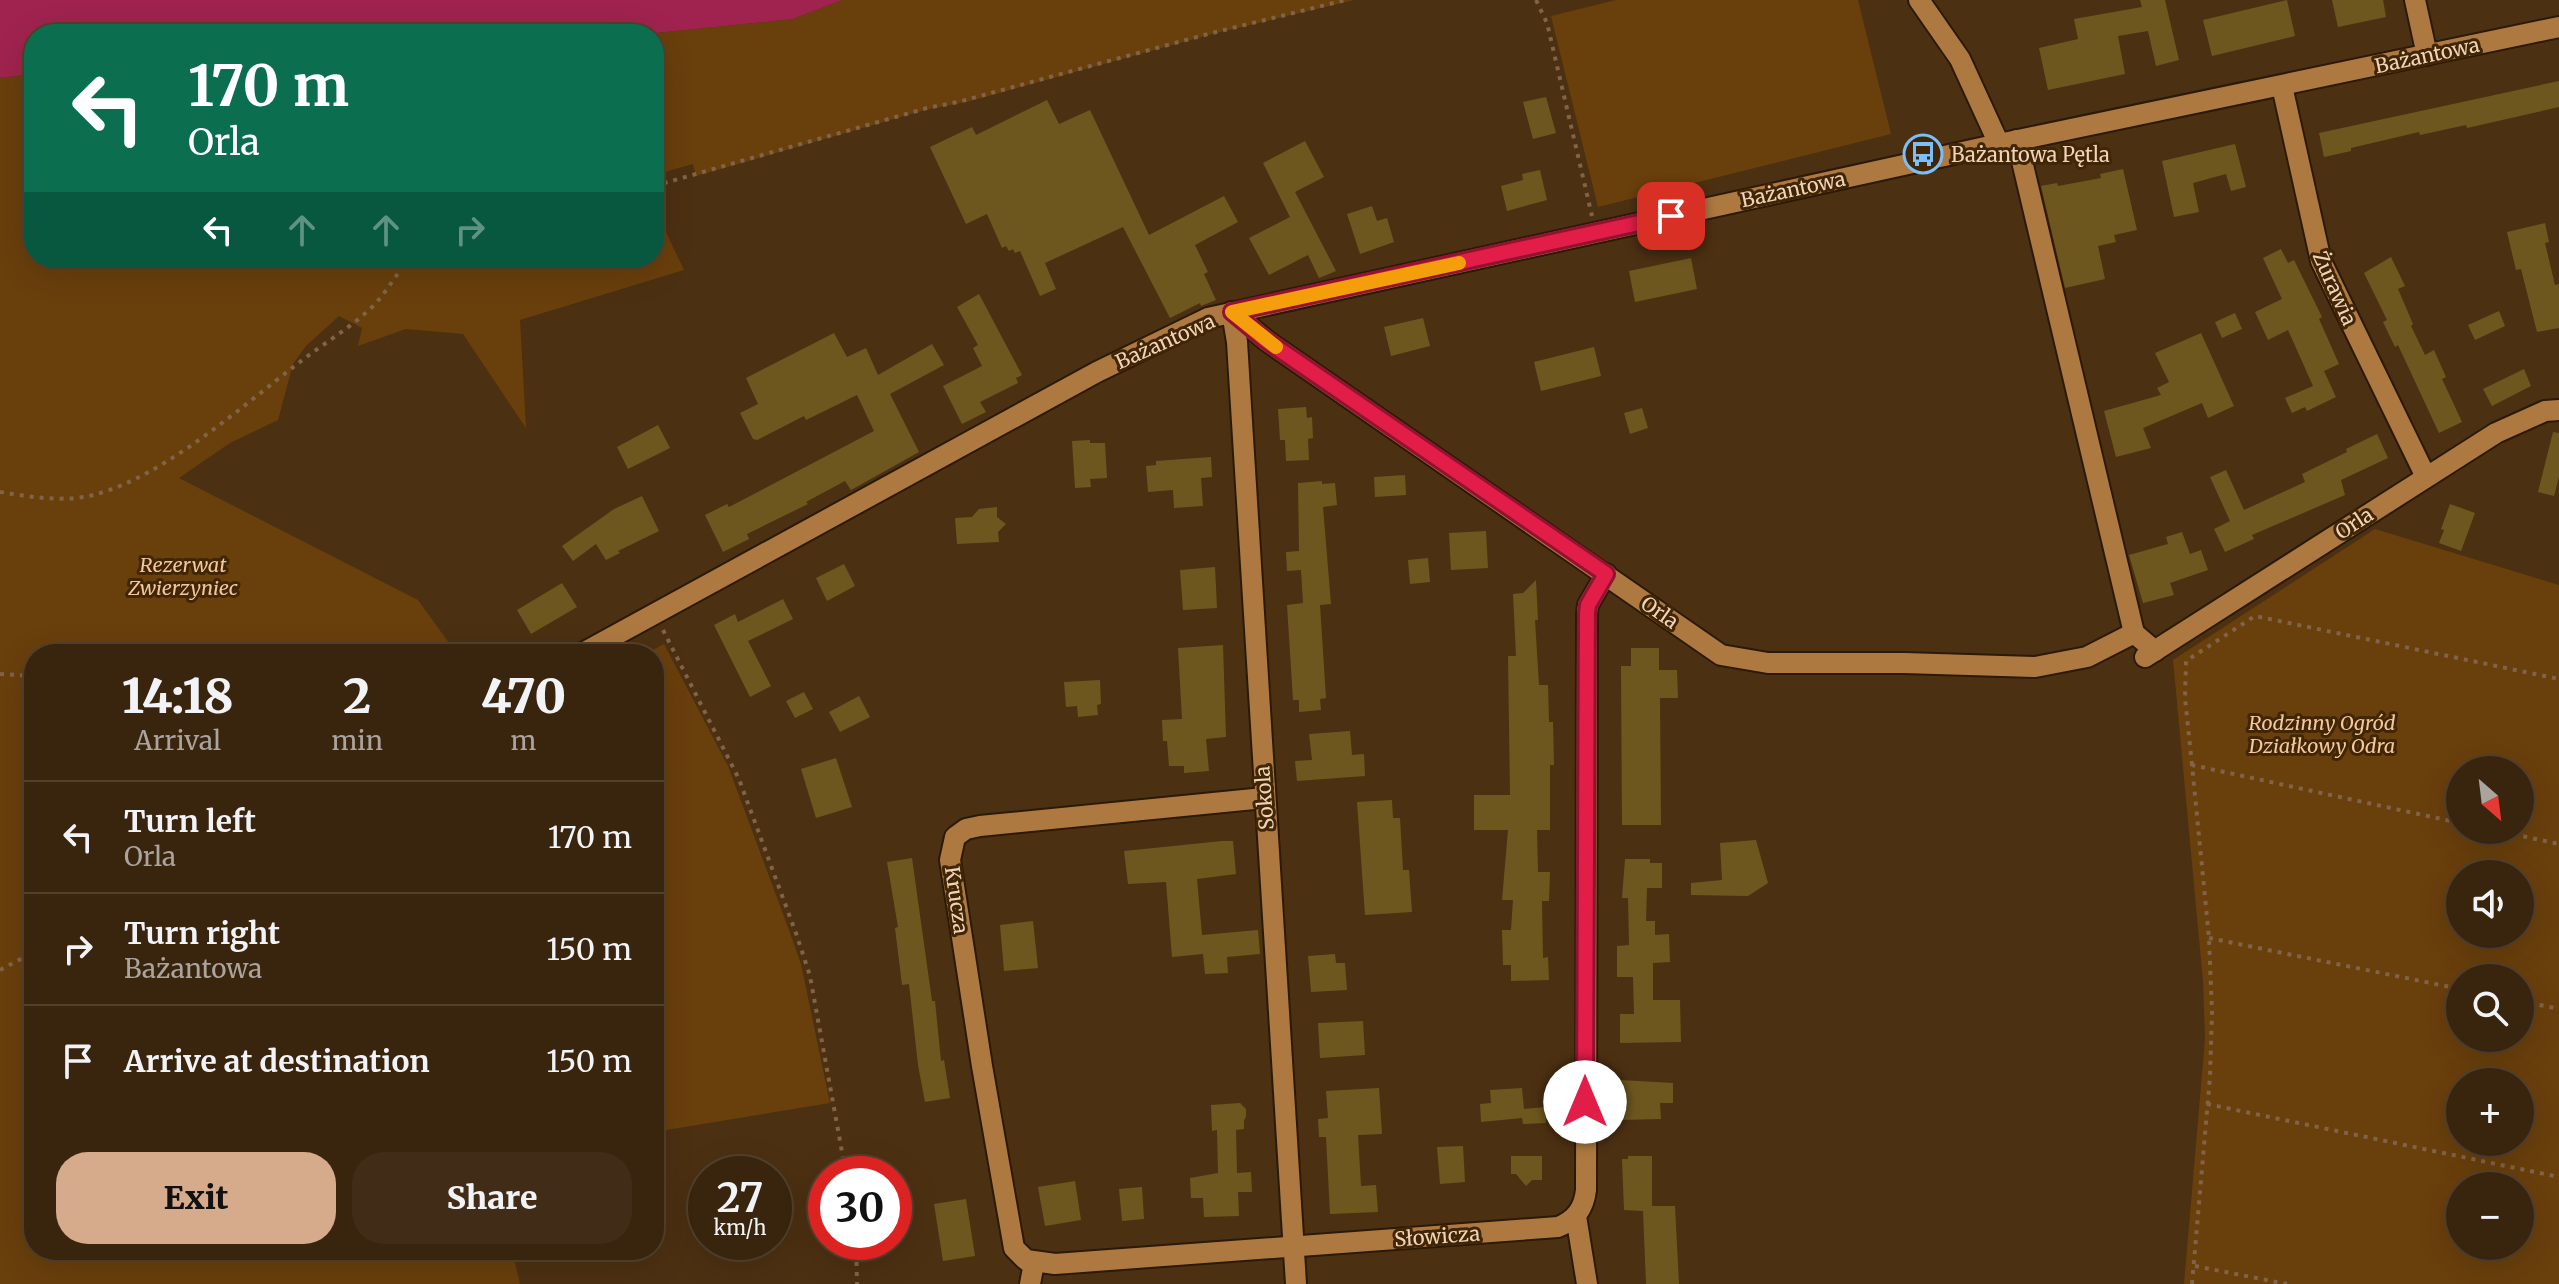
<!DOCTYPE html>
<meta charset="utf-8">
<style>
:root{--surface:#39240e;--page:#402c17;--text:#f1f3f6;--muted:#aba49e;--line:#53412e;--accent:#d6ab8b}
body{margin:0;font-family:Merriweather,serif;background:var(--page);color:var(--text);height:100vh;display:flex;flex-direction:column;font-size:30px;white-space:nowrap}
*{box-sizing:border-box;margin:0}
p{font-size:26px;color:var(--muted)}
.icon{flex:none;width:44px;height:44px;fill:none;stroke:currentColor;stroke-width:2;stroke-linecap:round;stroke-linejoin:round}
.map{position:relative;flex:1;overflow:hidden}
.panel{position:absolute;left:24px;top:644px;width:640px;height:616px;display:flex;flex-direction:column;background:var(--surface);border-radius:32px;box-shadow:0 8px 32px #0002,0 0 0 2px var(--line)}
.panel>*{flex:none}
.guide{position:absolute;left:24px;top:24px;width:640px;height:244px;border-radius:32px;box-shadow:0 8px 32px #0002,0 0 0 2px var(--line);background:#0b6e4f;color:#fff;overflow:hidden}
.needle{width:52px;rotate:152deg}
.tools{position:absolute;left:2446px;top:756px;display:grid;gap:16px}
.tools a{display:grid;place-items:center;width:88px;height:88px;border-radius:50%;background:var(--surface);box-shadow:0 8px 32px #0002,0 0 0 2px var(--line);font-size:40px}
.speed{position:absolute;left:688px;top:1156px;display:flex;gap:16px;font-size:40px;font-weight:700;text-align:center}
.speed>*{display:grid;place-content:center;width:104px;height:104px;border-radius:50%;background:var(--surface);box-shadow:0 8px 32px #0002,0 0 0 2px var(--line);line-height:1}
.speed small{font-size:20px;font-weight:400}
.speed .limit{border:12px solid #d22;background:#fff;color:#111}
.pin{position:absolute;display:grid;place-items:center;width:68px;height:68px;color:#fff;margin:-34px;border-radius:16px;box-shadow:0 4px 12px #0006}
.me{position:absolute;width:88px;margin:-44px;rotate:0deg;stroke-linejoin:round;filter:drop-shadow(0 0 6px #0008)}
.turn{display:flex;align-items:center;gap:28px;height:168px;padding:0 32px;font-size:36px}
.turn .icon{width:104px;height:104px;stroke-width:2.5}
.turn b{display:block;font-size:56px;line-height:68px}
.lanes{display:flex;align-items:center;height:76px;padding:0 32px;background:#0003;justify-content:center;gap:40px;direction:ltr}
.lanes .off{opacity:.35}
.eta{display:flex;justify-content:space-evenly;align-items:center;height:136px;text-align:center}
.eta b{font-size:48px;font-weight:800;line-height:56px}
.cta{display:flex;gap:16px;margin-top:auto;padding:16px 32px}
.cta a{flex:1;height:92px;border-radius:32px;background:var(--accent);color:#111;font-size:32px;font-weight:800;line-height:92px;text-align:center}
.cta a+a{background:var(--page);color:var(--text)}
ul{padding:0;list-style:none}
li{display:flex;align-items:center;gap:24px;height:112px;padding:0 32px;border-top:2px solid var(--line)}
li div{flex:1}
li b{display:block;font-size:30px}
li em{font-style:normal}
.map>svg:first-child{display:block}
.green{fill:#693f0c;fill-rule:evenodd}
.water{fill:#9f234e}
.building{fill:#6e571f}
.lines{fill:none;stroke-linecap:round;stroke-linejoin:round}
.minor-casing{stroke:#2b1a08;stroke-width:24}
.path{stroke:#816447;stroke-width:4;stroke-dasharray:4 6;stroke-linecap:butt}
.minor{stroke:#ae7941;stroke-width:20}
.route-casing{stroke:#92132f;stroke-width:20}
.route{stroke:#e11d48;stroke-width:14}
.slow{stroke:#f59e0b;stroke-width:14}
.labels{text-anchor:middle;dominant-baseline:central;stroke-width:6;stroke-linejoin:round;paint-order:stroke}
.street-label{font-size:20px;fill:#f1d4b8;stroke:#412606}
.poi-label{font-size:20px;fill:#f1d4b8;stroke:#412606;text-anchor:start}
.park-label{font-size:20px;font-style:italic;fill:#f4c79c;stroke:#412606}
</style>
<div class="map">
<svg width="2559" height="1284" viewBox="0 0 2559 1284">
<rect width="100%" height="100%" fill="#4c3012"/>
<!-- green -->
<g class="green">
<path d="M842,0H1354L1212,34L970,101L925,110L696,176L693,164L654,175V34H361L425,29L656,33L793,19Z"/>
<path d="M1616,0H1858L1891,134L1598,207L1551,16Z"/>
<path d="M34,74V258H654V207L684,270L520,320L526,428L463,334L406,329L358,346L362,328L339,316L306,346L293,364L278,420L230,443L179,478L418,600L457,654H34V1250H512L520,1284H0V78Z"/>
<path d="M2375,529L2559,585V1284H2184L2205,1039L2203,981L2173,660ZM2460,770H2520V830H2460ZM2520,874V934H2460V874ZM2460,978H2520V1038H2460ZM2460,1082H2520V1142H2460ZM2520,1186V1246H2460V1186Z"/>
<path d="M664,644L728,766L789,930L801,964L830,1103L654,1132V654H645Z"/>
</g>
<!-- water -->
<path class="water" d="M0,0H842L793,19L656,33L425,29L361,34H34V74L0,78Z"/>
<!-- building -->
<g class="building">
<path d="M2140,0H2165L2179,60L2156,66L2148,31L2118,36L2125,74L2048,90L2039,48L2078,39L2074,19L2142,7Z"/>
<path d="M2287,0L2295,36L2212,56L2203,20Z"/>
<path d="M2332,0H2383L2386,17L2338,27Z"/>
<path d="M2559,81V107L2467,128L2466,125L2420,135L2419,132L2351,148V151L2324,157L2319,133Z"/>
<path d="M1546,97L1556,133L1533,139L1523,102Z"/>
<path d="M1047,100L1059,124L1090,110L1149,235L1224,196L1238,222L1195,245L1208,272L1204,274L1216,300L1201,306L1200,303L1170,318L1123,227L1045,263L1056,289L1040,296L1020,251L1015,253L1013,249L1009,251L1006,246L1002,248L987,214L966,224L930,147L972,127L976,135Z"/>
<path d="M1305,141L1324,177L1295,192L1336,271L1319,278L1308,255L1269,275L1249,238L1290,217L1263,163Z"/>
<path d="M2235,144L2246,187L2231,191L2226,174L2193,183L2199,212L2174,217L2162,161Z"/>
<path d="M2123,169L2137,230L2114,235L2116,242L2098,246L2105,279L2065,288L2041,186L2057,183L2058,186L2101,178L2100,174Z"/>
<path d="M1540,170L1547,200L1507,211L1501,186L1523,180L1522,174Z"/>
<path d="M1372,206L1377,221L1387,218L1394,242L1360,254L1347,214Z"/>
<path d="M2545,223L2549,242L2545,243L2555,285L2559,284V328L2537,332L2521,269L2516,270L2507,232Z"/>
<path d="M2281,249L2288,263L2294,260L2322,317L2319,319L2339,364L2324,371L2336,397L2307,411L2305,407L2292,413L2285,398L2313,386L2288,330L2268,340L2255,312L2282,299L2263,258Z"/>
<path d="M2391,257L2405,286L2398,289L2413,324L2411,326L2425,355L2434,350L2446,377L2442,379L2462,422L2439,433L2398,345L2395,347L2383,322L2387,320L2364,273Z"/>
<path d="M1691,258L1697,289L1635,302L1629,271Z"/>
<path d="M979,294L1022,375L1016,378L1018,383L980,402L986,412L962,424L943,386L982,366L973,348L978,345L957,307Z"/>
<path d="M2499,311L2505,326L2475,340L2468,325Z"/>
<path d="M2235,313L2242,329L2222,338L2215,322Z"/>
<path d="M1423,318L1430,346L1391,356L1384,327Z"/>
<path d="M834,333L847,357L866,348L878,375L932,344L944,365L890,394L919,452L851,490L845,481L806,502L808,504L747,534L749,539L723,552L705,515L727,504L729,507L874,431L857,395L806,420L804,416L757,440L753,439L740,413L758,404L746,378Z"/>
<path d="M2201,333L2234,406L2208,418L2202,403L2143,428L2151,448L2116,457L2104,411L2161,395L2157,388L2169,382L2155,353Z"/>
<path d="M1594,347L1601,376L1541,391L1534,362Z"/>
<path d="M2524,369L2531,386L2492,406L2483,389Z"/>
<path d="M1306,407L1307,418L1312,417L1313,438L1308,439L1309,460L1286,461L1285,440H1280L1278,409Z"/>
<path d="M1642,408L1648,428L1630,434L1624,413Z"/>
<path d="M658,425L670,448L628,469L617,447Z"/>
<path d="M2553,432L2559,433V477L2554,496L2538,492Z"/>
<path d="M2377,434L2388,458L2341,480L2345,495L2252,535L2254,539L2225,552L2214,529L2230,521L2210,477L2226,470L2244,510L2305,482L2302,474L2347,452L2346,449Z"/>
<path d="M1090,440V443H1105L1107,478L1090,479L1091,487L1075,488L1072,441Z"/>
<path d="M1211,457L1212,477L1201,478L1203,506L1174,508L1173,490L1148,492L1146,466L1156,465V461Z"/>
<path d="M1405,475L1406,495L1375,497L1374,477Z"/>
<path d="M1322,481V484L1335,483L1337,505L1323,507L1331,604L1320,605L1326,698L1320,699L1321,710L1299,712V700H1293L1287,605L1303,603L1301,570L1287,571L1286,552L1299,551L1298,483Z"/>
<path d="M642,496L659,531L618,551L620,553L606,560L596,544L573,561L562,546L614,509Z"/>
<path d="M2450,504L2475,513L2461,551L2439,543L2444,530L2441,529Z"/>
<path d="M997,507V517L1006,524L998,532L999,542L957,544L955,518L972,517L979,509Z"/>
<path d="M1486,531L1488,568L1451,570L1449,533Z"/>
<path d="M2182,532L2190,554L2201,550L2208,570L2170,583L2174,595L2143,603L2129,555L2168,544L2166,537Z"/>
<path d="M1428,558L1430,582L1410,584L1408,560Z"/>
<path d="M844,564L855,586L827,601L816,578Z"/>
<path d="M1215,567L1217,608L1183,610L1180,570Z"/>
<path d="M1536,580L1538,620H1535L1539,685H1548L1549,722H1553L1554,765H1550V830H1537L1538,872H1550L1549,901H1542L1543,958L1548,957L1549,980L1511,981V965H1503L1502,930H1511L1513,900H1502L1508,830H1474V795H1510L1508,656H1516L1513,594L1523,593Z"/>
<path d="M562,583L577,607L531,634L517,610Z"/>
<path d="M783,599L793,619L748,641L771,686L750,697L714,625L735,614L738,622Z"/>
<path d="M1223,645L1226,737L1206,739L1209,771L1184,773V766H1169L1167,741H1163L1162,720L1182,719L1178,648Z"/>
<path d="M1631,648H1659V670H1677L1678,698H1660L1661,825H1622L1621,666H1631Z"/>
<path d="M1100,680L1101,704L1097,705L1098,715L1078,717L1077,706L1066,707L1064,682Z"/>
<path d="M804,692L813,709L795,718L786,701Z"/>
<path d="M859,696L870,717L840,732L829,712Z"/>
<path d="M1350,731L1352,755L1364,754L1365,776L1297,781L1295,761L1312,760L1309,734Z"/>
<path d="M836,758L852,807L816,818L801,769Z"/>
<path d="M1392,800L1393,818H1400L1403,870H1409L1412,912L1365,915L1357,802Z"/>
<path d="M1756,840L1768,883L1748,896L1691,895V883L1722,880L1720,843Z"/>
<path d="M1222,841H1233L1236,874L1197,879L1202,935L1258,930L1260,954L1227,957L1228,973L1205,974L1203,954L1172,957L1166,882L1128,884L1124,851Z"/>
<path d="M912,858L932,1001H935L941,1061L944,1060L950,1098L925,1102L918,1065L909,984L902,985L895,928L898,927L887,862Z"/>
<path d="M1625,859H1650V863H1662V888H1647L1646,921H1655V935L1669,934L1670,962L1653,963V1000H1680L1681,1042L1620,1043V1014H1634L1633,977H1617V946L1629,945L1628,898H1622Z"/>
<path d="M1033,921L1038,968L1004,971L1000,925Z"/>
<path d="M1335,954L1336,963H1345L1347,990L1311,992L1308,956Z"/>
<path d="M1363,1021L1365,1055L1320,1058L1318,1023Z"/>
<path d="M1620,1080L1673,1083V1103H1660L1661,1119L1620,1120Z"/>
<path d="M1379,1088L1382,1134L1358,1135L1361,1186L1376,1185L1378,1212L1330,1214L1326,1137H1319L1318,1119L1328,1118L1326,1091Z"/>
<path d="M1522,1088L1524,1109L1545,1107L1546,1123L1523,1124L1522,1118L1481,1122L1480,1104L1491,1103L1490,1090Z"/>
<path d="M1240,1103L1246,1109V1117L1244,1120V1129L1236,1130L1237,1173L1251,1172L1252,1192H1238L1239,1216L1204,1217L1203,1198H1191L1190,1178L1218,1173L1217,1130L1212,1131L1211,1105Z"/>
<path d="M1463,1146L1465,1182L1440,1184L1437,1147Z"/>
<path d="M1511,1156H1542V1180H1532L1526,1186L1516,1174H1511Z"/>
<path d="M1628,1156H1652V1206H1675L1679,1284H1646L1643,1211L1624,1210L1622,1159H1628Z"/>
<path d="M1075,1181L1081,1220L1045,1226L1038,1187Z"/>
<path d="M1142,1187L1144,1219L1122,1221L1119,1189Z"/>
<path d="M966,1199L975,1256L943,1261L934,1204Z"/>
</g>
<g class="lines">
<!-- minor casing -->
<g class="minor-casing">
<g id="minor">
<path d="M1919,0L1960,59L1999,144"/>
<path d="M2415,0L2427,55"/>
<path d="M2282,86L2321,261L2426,477"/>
<path d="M2017,140L2134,633"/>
<path d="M1232,312L1267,341L1721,655L1768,663H1904L2035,667L2087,657L2134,633L2155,651"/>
<path d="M1232,312L1237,342L1296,1284"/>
<path d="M581,654L1097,372L1208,318L1999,144L2559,27"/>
<path d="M2145,657L2496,433L2545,411L2559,410"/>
<path d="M1264,798L980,826L966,829L955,837L950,860L982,1066L1014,1248L1026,1260L1055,1264L1558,1227C1576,1220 1584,1208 1586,1190L1587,613L1588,605L1606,574"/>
<path d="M1576,1216L1587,1284"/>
<path d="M1030,1284L1034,1263"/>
</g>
</g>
<!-- path -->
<g class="path">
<path d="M1536,0L1547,23L1592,216"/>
<path d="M654,186L927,108L958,102L1208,34L1346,0"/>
<path d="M0,492C31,497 66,503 97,494C165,475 240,408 296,365C320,346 347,330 369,310C386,295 395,273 412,258"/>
<path d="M663,630L739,779L797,936L810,976L846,1174"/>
<path d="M0,674L34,676"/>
<path d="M2192,765L2185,698L2186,661L2255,616L2559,679"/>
<path d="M2494,830L2559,844"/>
<path d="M2209,938L2460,989"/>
<path d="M0,970L34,952"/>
<path d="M2520,1001L2559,1009"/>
<path d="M2207,1104L2559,1177"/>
<path d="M856,1242L857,1284"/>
<path d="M2195,1266L2287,1284"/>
<path d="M2192,1284L2210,1077L2212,1012L2209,938L2192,765L2460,823"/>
</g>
<!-- minor -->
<use href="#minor" class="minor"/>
</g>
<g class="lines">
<!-- route casing -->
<g class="route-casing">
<path id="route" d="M1585,1102L1587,613L1588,605L1606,574L1267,341L1232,312L1671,216"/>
</g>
<!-- route -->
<use href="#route" class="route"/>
<!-- slow -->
<path class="slow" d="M1276,347L1232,312L1459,263"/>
</g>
<!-- icons -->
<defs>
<g id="bus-ring" transform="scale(2)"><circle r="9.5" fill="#412606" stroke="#7bbef8" stroke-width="1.5"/><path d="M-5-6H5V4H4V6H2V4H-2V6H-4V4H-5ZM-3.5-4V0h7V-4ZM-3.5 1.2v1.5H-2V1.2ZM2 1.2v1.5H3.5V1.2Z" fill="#7bbef8"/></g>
</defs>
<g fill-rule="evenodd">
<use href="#bus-ring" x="1923" y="154"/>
</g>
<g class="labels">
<!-- street labels -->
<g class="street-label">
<text transform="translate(2427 55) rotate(-12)">Bażantowa</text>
<text transform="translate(1793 189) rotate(-12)">Bażantowa</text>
<text transform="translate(2335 288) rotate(66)">Żurawia</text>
<text transform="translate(1165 341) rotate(-24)">Bażantowa</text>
<text transform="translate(2354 523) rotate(-33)">Orla</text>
<text transform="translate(1660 612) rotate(35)">Orla</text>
<text transform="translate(1264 798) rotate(-94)">Sokola</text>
<text transform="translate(957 900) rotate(82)">Krucza</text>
<text transform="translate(1437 1236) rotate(-4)">Słowicza</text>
</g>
<!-- poi labels -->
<g class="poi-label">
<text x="1951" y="154">Bażantowa Pętla</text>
</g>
<!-- park labels -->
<g class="park-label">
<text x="183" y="564">Rezerwat<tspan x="183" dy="23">Zwierzyniec</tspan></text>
<text x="2322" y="722">Rodzinny Ogród<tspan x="2322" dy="23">Działkowy Odra</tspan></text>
</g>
</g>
</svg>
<div class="tools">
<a><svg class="needle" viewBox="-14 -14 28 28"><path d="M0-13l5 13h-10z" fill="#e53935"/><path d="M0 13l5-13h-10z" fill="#aba49e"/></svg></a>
<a><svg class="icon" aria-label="sound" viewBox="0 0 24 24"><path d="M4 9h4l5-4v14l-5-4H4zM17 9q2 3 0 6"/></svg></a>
<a><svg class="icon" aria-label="search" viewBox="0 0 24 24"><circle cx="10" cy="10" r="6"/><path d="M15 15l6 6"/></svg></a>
<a>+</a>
<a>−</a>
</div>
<div class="speed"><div>27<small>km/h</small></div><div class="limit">30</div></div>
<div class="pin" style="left:1671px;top:216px;background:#d93025"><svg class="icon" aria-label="arrive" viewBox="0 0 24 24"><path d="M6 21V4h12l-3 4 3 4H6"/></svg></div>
<svg class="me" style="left:1585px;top:1102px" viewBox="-20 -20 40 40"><circle r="19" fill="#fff"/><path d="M0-13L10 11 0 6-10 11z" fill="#e11d48"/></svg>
<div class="guide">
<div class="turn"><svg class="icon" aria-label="left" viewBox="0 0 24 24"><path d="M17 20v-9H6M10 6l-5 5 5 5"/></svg><div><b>170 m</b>Orla</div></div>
<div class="lanes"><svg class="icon" aria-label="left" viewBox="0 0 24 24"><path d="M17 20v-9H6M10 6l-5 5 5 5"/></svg><svg class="icon off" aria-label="ahead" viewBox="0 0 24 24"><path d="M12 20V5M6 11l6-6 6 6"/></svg><svg class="icon off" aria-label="ahead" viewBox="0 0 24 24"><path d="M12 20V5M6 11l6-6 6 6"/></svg><svg class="icon off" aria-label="right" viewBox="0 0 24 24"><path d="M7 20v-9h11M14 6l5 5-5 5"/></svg></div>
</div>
<section class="panel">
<div class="eta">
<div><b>14:18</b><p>Arrival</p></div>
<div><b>2</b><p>min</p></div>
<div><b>470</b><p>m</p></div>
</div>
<ul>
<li><svg class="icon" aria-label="left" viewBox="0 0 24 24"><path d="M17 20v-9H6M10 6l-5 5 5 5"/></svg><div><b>Turn left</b><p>Orla</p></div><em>170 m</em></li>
<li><svg class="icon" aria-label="right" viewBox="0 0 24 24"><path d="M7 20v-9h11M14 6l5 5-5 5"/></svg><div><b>Turn right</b><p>Bażantowa</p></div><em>150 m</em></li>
<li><svg class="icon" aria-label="arrive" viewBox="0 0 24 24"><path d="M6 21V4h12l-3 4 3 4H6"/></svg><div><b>Arrive at destination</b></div><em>150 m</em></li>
</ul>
<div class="cta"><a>Exit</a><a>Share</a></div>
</section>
</div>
